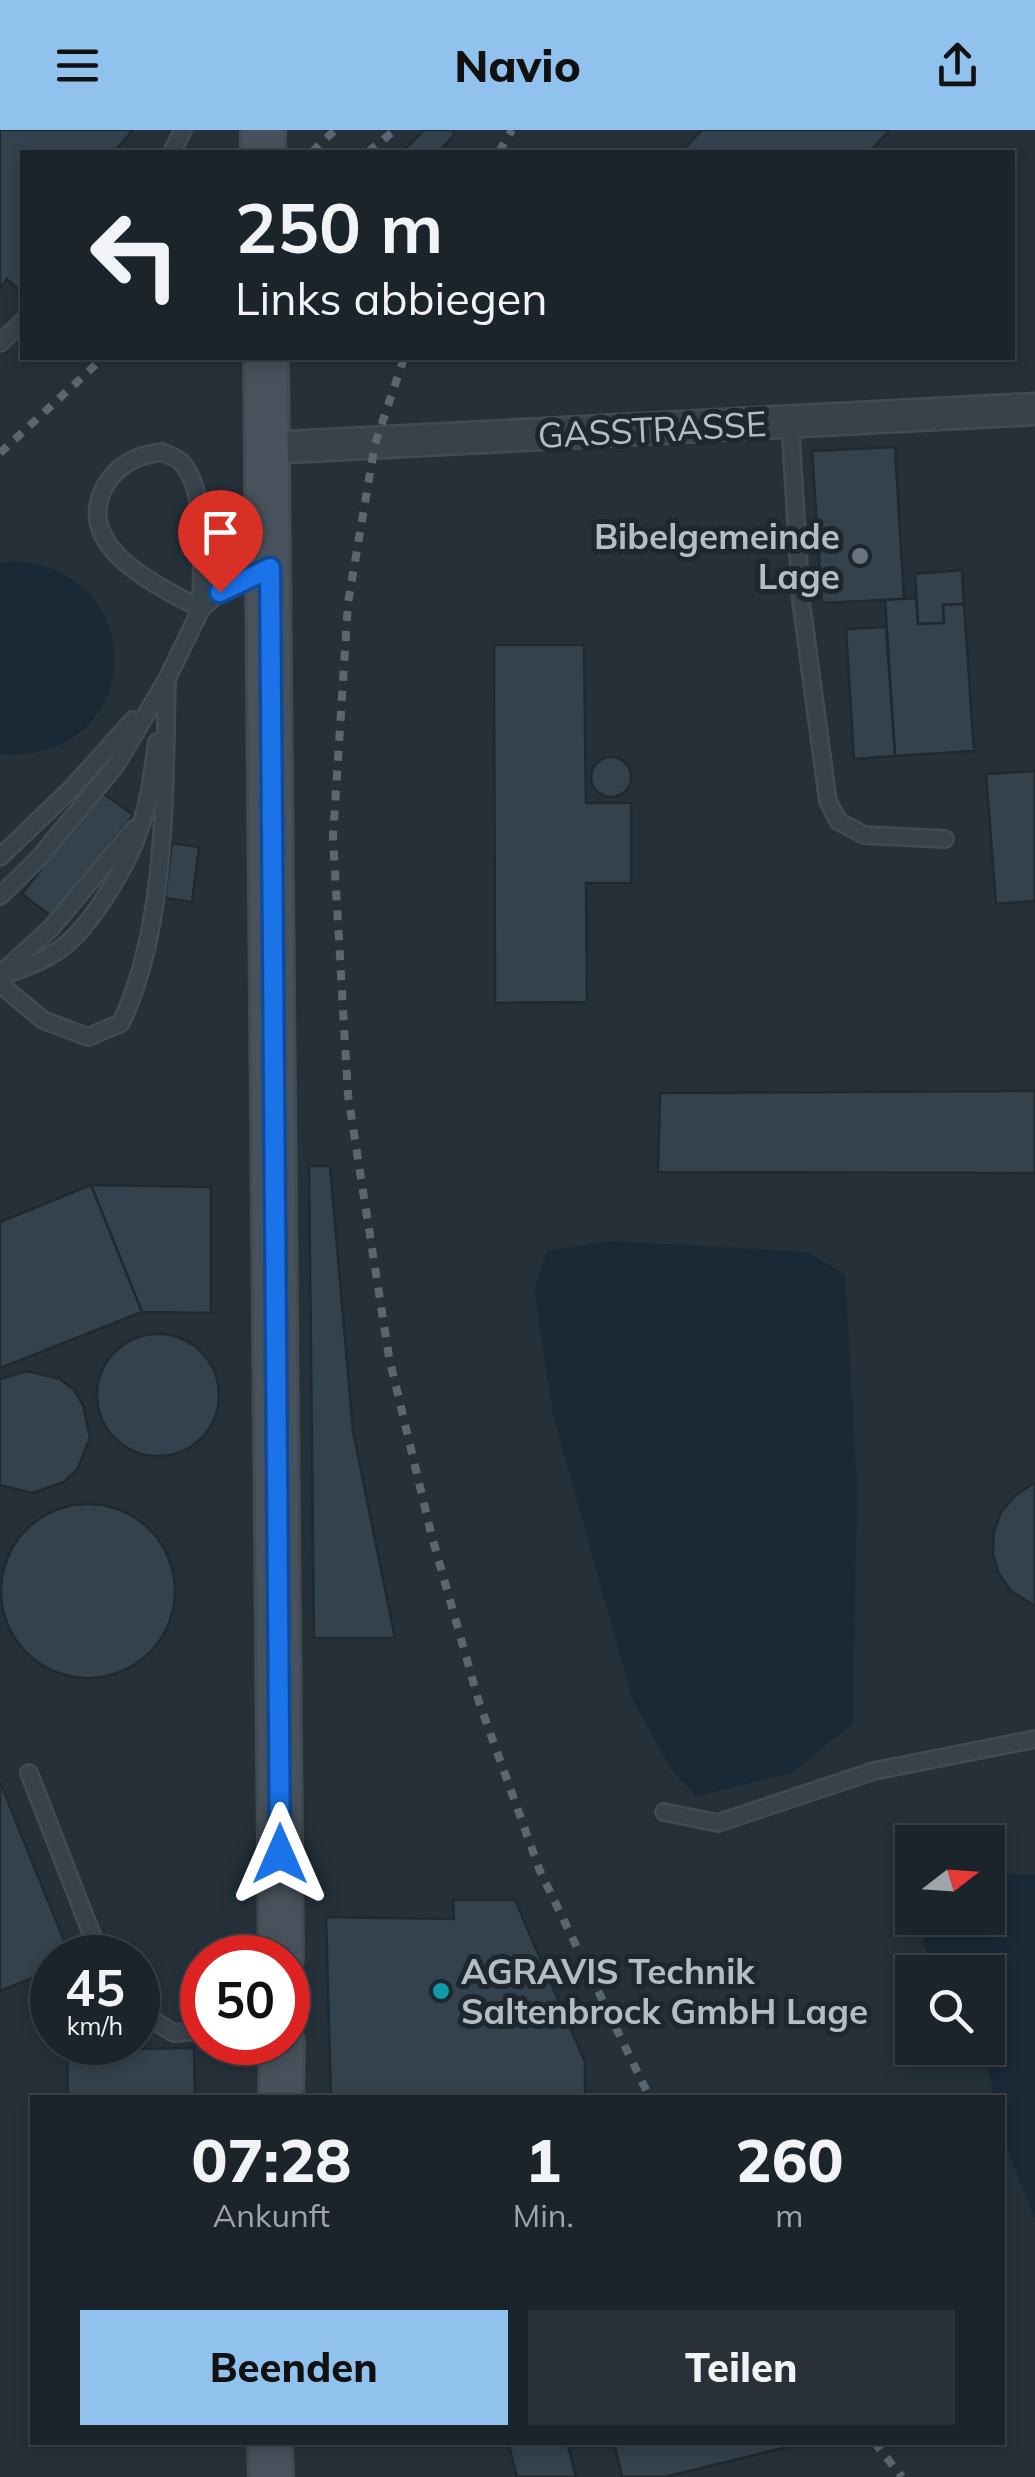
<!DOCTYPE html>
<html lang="de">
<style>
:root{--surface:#1c242b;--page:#293037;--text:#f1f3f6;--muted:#a0a4a9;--line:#3a4147;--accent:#91c2ed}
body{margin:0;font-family:Mulish,sans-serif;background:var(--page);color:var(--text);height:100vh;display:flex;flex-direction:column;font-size:38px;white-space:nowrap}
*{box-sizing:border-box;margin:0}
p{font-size:32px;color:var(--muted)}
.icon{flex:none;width:55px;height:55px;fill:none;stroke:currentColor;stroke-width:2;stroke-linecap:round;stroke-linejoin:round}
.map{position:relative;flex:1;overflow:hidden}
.side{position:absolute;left:30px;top:1965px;width:975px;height:350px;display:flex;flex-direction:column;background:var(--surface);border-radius:0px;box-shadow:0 5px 15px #0003,0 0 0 2px var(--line)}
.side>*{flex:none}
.top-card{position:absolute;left:20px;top:20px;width:995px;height:210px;border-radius:0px;box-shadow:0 5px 15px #0003,0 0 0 2px var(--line);background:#1c242b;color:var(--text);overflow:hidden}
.needle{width:65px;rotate:73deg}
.tools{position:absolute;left:895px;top:1695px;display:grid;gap:20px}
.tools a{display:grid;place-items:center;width:110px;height:110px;border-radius:0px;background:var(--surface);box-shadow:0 5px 15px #0003,0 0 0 2px var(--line);font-size:50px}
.speed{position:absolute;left:30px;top:1805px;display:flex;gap:20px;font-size:50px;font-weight:700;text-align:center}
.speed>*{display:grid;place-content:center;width:130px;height:130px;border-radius:50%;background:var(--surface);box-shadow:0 5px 15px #0003,0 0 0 2px var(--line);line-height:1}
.speed small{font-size:25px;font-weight:400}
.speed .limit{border:15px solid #d22;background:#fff;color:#111}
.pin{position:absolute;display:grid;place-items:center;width:85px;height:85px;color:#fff;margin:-102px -42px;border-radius:50% 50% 50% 0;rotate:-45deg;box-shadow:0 0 10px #0007}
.pin .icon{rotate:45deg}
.me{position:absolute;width:110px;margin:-55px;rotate:0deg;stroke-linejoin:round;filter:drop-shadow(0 0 8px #0008)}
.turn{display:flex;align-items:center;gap:35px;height:210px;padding:0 50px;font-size:45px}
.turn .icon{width:130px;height:130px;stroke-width:2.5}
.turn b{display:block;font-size:70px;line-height:85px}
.eta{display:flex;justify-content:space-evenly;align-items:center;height:170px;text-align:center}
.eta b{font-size:60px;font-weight:800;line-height:70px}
.button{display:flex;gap:20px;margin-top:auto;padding:20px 50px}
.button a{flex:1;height:115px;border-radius:0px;background:var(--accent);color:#111;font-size:40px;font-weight:800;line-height:115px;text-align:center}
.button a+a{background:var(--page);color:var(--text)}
header{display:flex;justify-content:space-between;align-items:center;height:130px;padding:0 50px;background:var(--accent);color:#111;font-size:45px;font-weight:800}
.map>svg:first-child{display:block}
.water{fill:#192936}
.building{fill:#34424d;stroke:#202930;stroke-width:2.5}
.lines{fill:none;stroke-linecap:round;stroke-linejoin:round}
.lane-casing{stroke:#424b52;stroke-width:20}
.street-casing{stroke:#424b52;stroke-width:35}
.secondary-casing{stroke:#424b52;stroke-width:48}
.lane{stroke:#38424a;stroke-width:15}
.street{stroke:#38424a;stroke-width:30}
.secondary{stroke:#47525c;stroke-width:42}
.rail{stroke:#5b6770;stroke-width:8;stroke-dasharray:10 10;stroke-linecap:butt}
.route-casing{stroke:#114b97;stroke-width:25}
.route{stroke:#1a73e8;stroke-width:18}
.worship-dot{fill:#6b7280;stroke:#1e272e;stroke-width:4}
.culture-dot{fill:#0f9aa8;stroke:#1e272e;stroke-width:4}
.labels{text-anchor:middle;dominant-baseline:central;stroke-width:10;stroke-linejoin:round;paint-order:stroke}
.street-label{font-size:35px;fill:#b4bdc5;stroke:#1e272e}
.poi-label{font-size:35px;font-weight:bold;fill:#b4bdc5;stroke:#1e272e;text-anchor:end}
</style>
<header><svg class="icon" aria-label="menu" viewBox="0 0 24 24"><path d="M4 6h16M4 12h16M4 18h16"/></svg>Navio<svg class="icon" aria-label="share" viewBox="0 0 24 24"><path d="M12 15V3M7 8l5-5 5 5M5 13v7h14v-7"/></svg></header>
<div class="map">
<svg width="1035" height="2347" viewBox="0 0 1035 2347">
<rect width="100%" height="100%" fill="#253039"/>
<!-- water -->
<g class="water">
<path d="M12,431C156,440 144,635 0,624V433Z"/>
<path d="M610,1111L808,1122L845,1145L857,1354L853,1593L792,1643L696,1666L670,1638L632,1568L553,1284L534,1159L547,1121Z"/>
<path d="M988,1743L1035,1745V2089L1003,2008L1002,1968L994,1967L988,1937L978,1918H988V1842H938L923,1815L926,1788H988Z"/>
</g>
<!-- building -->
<g class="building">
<path d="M0,0H133L114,22H22V163L7,149L0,158Z"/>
<path d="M424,0H454V5L438,22H403Z"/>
<path d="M702,0H890L869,22H681Z"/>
<path d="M895,317L904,469L822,473L812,321Z"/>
<path d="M962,440L964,474L943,475L944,493L918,494L915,444Z"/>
<path d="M916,468L918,494L944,493L943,475L964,474L974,621L895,626L885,470Z"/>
<path d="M886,497L895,626L854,629L846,499Z"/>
<path d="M494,515H584L586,673H631V753H586L587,872L495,873Z"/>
<circle cx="611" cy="647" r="20"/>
<path d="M1035,641V771L996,774L986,644Z"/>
<path d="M101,662L133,685L52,787L22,764Z"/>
<path d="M172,713L199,717L192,772L165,768Z"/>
<path d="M1035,961V1043L658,1042L660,963Z"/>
<path d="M309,1036H330L353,1301L395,1508H314Z"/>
<path d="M91,1055L211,1057V1183L142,1182Z"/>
<path d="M91,1055L142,1182L0,1238V1092Z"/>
<circle cx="158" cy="1265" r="61"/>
<path d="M27,1241L60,1249L74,1260L83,1275L90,1308L77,1340L64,1352L32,1363L0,1355V1249Z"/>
<path d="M1032,1354H1035V1476L1011,1461L999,1444L993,1424L994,1402L1001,1382L1015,1366Z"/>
<circle cx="88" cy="1461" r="87"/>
<path d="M0,1652L71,1828H52V1840L0,1861Z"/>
<path d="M453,1770H515L585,1932V1968H331L326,1787L454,1789Z"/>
<path d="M194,1918L195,1968H68L67,1920Z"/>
<path d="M508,2312H567L576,2347H517Z"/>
<path d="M614,2312H807L665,2347H622Z"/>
</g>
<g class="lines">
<!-- lane casing -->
<g class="lane-casing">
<g id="lane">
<path d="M172,22L183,0"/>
<path d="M0,213L22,192"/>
<path d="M790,292L801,471L828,671L838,691L864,705L945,709"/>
<path d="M162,322C168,325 178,328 182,333C209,363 201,441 201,479C158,456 74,418 104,358C116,335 137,325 162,322Z"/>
<path d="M0,727L71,659L133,590"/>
<path d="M0,766L38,729L116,635L167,549L201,479L220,462L262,442"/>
<path d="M6,839L51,798L135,698"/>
<path d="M0,846C20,840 39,833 56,822C92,799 132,728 143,688C151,664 153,637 157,612"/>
<path d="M0,854L43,890L88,907L121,893C168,794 164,657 167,549"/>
<path d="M29,1643L101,1828"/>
<path d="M664,1682L718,1693L874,1641L1035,1609"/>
<path d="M138,1881L174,1903L202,1901"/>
</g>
</g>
<!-- street casing -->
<g class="street-casing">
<path id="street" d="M268,318L1035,279"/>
</g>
<!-- secondary casing -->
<g class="secondary-casing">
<g id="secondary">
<path d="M263,22V0"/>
<path d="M266,228L281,1828"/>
<path d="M281,1968L282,1912"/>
<path d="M270,2312L271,2347"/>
</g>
</g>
<!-- lane -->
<use href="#lane" class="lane"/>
<!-- street -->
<use href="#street" class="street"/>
<!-- secondary -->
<use href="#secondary" class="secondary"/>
<!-- rail -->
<g class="rail">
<path d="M312,22L335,0"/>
<path d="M368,22L395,0"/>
<path d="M499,22L512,0"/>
<path d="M404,228L375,314L348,473L333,707L348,965L389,1227L432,1407L479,1572L540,1741L650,1968"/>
<path d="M0,323L103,228"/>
<path d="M874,2312L902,2347"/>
</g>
</g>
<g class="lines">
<!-- route casing -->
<g class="route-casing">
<path id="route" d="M220,462L270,438L280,1724"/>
</g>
<!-- route -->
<use href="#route" class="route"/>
</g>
<!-- markers -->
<circle class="worship-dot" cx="860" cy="426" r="10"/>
<circle class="culture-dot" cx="441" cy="1861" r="10"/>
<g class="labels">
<!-- street labels -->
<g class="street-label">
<text transform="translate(652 299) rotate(-3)">GASSTRASSE</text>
</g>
<!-- poi labels -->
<g class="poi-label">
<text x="840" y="406">Bibelgemeinde<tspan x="840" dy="40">Lage</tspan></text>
<text x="461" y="1841" text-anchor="start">AGRAVIS Technik<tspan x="461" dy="40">Saltenbrock GmbH Lage</tspan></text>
</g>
</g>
</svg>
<div class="tools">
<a><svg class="needle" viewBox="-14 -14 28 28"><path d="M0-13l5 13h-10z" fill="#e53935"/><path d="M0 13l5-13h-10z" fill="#a0a4a9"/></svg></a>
<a><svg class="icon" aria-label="search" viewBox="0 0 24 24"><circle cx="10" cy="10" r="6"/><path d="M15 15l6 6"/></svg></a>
</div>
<div class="speed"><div>45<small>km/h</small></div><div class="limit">50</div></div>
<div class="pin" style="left:220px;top:462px;background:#d93025"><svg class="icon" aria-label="arrive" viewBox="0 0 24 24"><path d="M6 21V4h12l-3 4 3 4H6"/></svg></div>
<svg class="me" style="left:280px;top:1724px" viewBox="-20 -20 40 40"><path d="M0-17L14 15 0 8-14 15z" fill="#1a73e8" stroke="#fff" stroke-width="4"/></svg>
<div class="top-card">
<div class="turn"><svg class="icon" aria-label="left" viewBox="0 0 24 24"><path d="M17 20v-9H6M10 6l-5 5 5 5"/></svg><div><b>250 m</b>Links abbiegen</div></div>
</div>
<section class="side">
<div class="eta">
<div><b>07:28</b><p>Ankunft</p></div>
<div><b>1</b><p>Min.</p></div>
<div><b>260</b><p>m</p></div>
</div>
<div class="button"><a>Beenden</a><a>Teilen</a></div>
</section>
</div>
